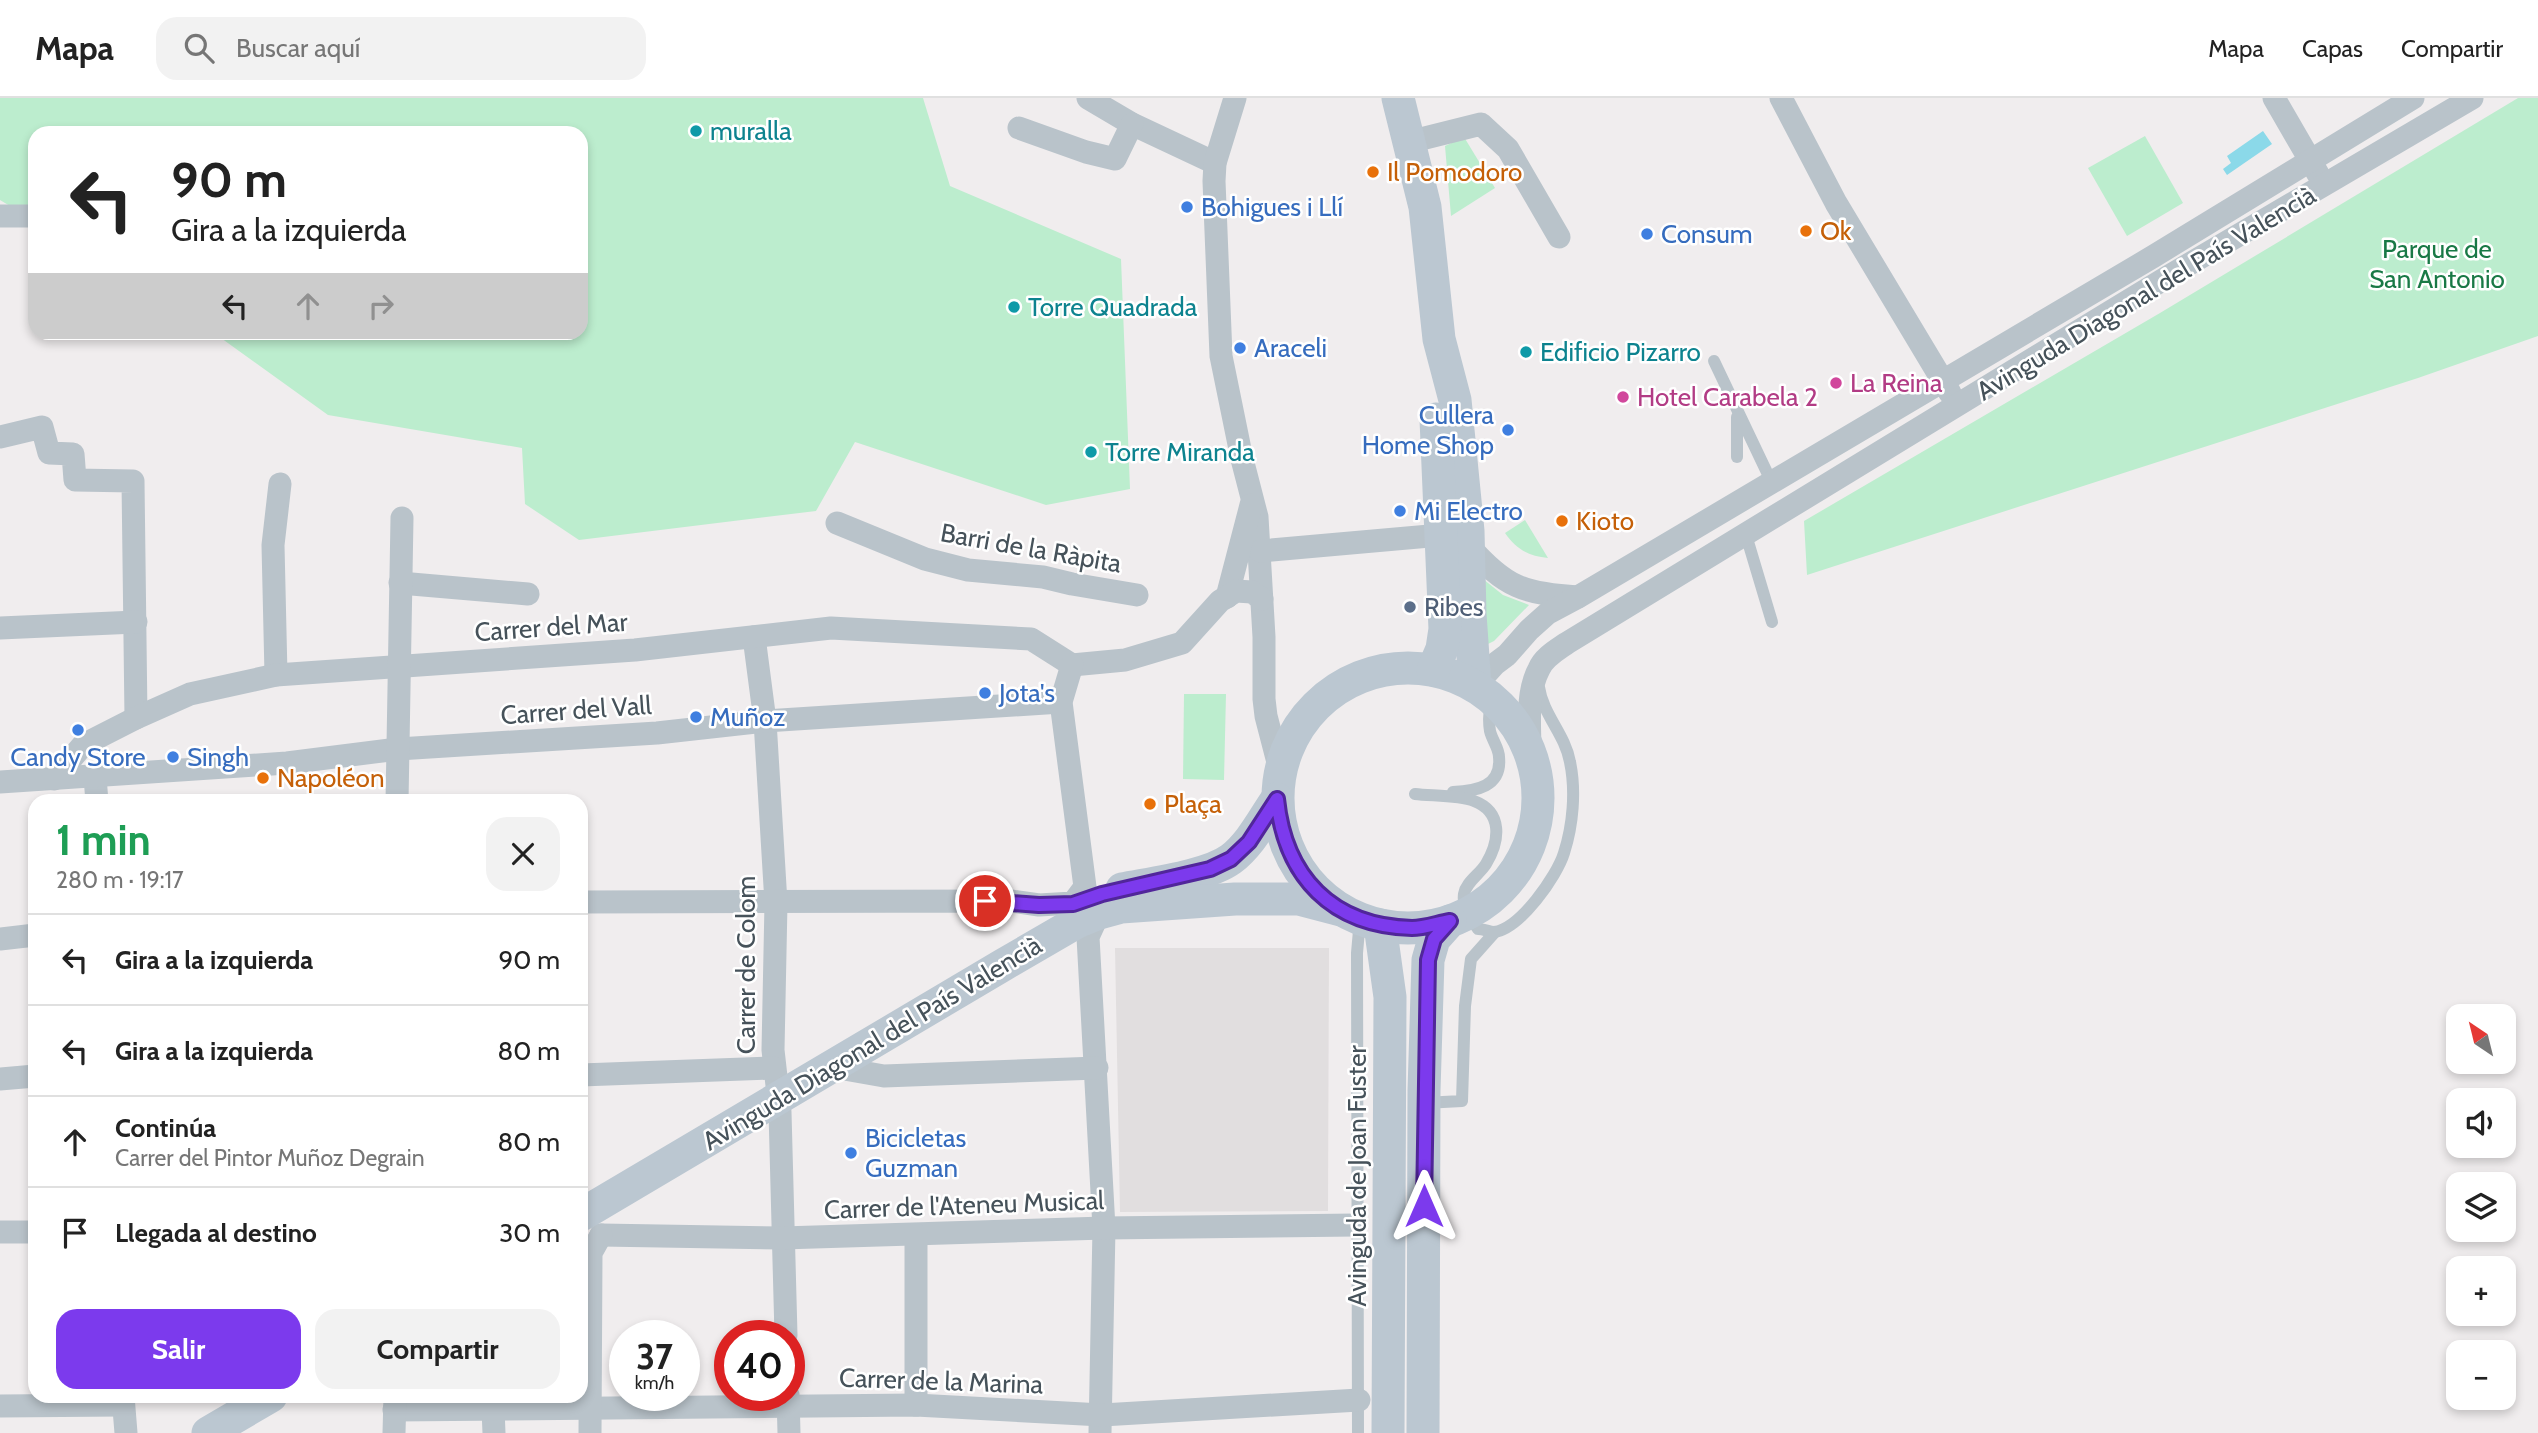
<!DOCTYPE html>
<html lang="es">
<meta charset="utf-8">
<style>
:root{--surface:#fff;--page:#f2f2f2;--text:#222;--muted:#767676;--line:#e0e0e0;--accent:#7c3aed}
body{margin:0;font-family:Cabin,sans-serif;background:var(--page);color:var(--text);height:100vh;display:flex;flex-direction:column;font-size:26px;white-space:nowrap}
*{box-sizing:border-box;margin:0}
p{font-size:23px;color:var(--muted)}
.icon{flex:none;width:38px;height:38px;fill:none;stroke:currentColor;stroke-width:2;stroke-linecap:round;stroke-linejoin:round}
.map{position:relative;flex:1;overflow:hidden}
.sheet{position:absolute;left:28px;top:696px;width:560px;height:609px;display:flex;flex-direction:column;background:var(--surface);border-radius:21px;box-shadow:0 4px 10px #0003}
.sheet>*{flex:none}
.top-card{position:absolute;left:28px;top:28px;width:560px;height:214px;border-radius:21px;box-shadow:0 4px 10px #0003;background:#fff;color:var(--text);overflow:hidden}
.needle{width:46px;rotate:325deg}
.tools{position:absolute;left:2446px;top:906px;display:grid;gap:14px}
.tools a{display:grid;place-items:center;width:70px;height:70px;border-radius:14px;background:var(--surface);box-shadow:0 4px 10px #0003;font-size:35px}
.speed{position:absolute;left:609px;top:1222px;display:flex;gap:14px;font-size:35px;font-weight:700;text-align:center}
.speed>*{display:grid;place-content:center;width:91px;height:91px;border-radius:50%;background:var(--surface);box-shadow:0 4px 10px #0003;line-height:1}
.speed small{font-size:18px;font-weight:400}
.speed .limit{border:10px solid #d22;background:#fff;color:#111}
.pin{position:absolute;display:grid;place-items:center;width:60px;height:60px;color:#fff;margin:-30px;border:4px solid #fff;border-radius:50%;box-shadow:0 2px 7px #0007}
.me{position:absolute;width:77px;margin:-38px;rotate:0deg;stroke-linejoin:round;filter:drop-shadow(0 0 5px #0008)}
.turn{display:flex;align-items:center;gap:24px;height:147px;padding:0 28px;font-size:32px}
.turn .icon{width:91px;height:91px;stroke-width:2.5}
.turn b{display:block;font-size:49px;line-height:60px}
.lanes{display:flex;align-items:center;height:66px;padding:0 28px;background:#0003;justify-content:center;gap:35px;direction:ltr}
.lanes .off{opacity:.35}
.round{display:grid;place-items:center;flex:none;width:74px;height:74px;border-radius:21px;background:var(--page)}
.summary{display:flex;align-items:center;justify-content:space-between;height:119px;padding:0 28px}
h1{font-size:42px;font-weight:800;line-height:52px;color:#1e9e55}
.action{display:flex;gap:14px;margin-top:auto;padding:14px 28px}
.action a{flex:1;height:80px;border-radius:21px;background:var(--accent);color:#fff;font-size:28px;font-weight:800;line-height:80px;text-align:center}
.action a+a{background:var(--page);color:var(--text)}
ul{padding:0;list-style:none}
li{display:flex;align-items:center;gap:21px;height:91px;padding:0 28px;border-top:2px solid var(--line)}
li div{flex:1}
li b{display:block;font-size:26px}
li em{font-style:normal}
header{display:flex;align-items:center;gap:42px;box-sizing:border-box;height:98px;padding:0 35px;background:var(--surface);border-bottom:2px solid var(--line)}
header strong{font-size:33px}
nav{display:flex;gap:38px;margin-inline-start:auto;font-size:24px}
.search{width:490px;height:63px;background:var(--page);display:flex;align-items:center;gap:18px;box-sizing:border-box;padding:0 24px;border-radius:21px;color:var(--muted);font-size:26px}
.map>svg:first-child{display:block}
.education{fill:#e1dedf}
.green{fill:#bcedce}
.water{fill:#8bd9e9}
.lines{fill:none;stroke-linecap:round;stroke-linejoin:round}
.lane{stroke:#b9c3ca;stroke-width:12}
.street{stroke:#b9c3ca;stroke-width:23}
.secondary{stroke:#bbc7d1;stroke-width:33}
.route-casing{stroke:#51269a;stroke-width:18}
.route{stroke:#7c3aed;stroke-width:12}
.culture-dot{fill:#0f9aa8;stroke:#fff;stroke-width:2.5}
.food-dot{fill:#e8710a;stroke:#fff;stroke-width:2.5}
.shop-dot{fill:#3f7fe0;stroke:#fff;stroke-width:2.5}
.hotel-dot{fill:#d1479c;stroke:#fff;stroke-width:2.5}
.service-dot{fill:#5c6f8a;stroke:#fff;stroke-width:2.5}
.labels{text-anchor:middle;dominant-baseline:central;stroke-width:5;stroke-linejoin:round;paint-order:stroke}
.culture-label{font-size:26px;fill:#0d838f;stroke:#fff;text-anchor:start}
.food-label{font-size:26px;fill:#c56008;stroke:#fff;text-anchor:start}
.shop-label{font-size:26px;fill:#366cbe;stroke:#fff;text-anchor:start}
.park-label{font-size:26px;fill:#197946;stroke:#fff}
.street-label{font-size:26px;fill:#46525a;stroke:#fff}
.hotel-label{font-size:26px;fill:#b23c85;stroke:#fff;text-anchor:start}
.service-label{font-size:26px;fill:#4e5e75;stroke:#fff;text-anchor:start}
</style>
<header>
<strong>Mapa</strong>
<div class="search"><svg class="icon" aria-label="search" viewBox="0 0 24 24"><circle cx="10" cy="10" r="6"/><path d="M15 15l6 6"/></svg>Buscar aquí</div>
<nav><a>Mapa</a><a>Capas</a><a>Compartir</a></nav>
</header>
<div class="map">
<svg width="2538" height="1335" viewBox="0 0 2538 1335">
<rect width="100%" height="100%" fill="#f0edee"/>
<!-- education -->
<path class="education" d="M1115,850H1329L1328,1113L1120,1114Z"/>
<!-- green -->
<g class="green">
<path d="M0,0H923L950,88L1121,161L1130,391L1046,407L855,344L816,413L579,442L525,406L522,350L328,317L214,235L581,234V35H35V123L0,102Z"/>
<path d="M2518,0H2538V238L2418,280L1807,477L1804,423L2160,215Z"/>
<path d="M2145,38L2183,105L2127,138L2088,70Z"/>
<path d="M1464,39L1495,90L1451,118L1445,48Z"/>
<path d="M1525,422L1548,460C1528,458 1516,451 1505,435Z"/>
<path d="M1478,477L1503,497L1529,507L1494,543L1486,547Z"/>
<path d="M1184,596H1226L1224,682L1183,681Z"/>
</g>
<!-- water -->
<path class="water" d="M2263,33L2272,46L2227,77L2223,71L2231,65L2227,58Z"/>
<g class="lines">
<!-- lane -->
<g class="lane">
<path d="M1714,263L1772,385"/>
<path d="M1737,319V359"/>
<path d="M1746,437L1772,524"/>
<path d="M1453,694C1476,693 1502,689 1499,659C1499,650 1492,642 1490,633C1488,621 1489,611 1492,599"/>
<path d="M1415,696C1431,698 1459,697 1474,703C1503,714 1500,743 1486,766C1480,776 1466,784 1464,796C1462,809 1471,821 1478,831C1483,831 1490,834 1494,834C1520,831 1557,778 1564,755C1573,727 1576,693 1570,664C1565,636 1543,617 1539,589"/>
<path d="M1424,1005L1462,1003L1465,908L1471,861L1495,834"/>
<path d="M1358,1335L1357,855L1360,821"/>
</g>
<!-- street -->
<g class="street">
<path d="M1088,0L1132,26L1215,65"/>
<path d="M1235,0L1215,65L1214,83L1221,258L1242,361L1257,419L1264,539V601L1266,618L1280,672"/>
<path d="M1781,0L1836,105L1950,295"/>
<path d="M2274,0L2318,76"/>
<path d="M1019,30L1086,54L1115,61L1132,26"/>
<path d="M1409,44L1481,26L1508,51L1559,139"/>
<path d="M0,118H35"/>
<path d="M0,339L42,329L49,355L73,356L75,382L133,383L136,620"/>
<path d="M837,425L925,461L968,472L1043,479L1072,486L1137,497"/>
<path d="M1469,448C1505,489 1524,496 1578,499"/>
<path d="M1260,453L1441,437"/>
<path d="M400,485L528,496"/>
<path d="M1227,499L1251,407"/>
<path d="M0,530L136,524"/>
<path d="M754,539L765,623L776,805L773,952L780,1014L786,1237"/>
<path d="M1072,567L1125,562L1182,545L1220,503L1236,493L1252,494L1262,501"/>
<path d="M276,577L273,447L280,386"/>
<path d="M1475,588L1495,566L1507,557L1529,532L1548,515L1578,499L2154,158L2413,0"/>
<path d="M1530,654C1530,628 1526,595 1539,571C1544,559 1557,552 1567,545L2169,178L2472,0"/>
<path d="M95,679L97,704"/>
<path d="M54,681L83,647L136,620L190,596L276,577L635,552L831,530L1031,541L1072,567"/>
<path d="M0,684L287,665L398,651L657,635L765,623L1061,604"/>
<path d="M397,704L402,420"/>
<path d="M581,804L1011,803L1039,807L1073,805L1085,789L1061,604L1072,567"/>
<path d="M1099,815L1088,839L1104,1130L1100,1335"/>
<path d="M0,841L35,837"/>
<path d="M833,969L884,978L1097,970"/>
<path d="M581,977L774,970"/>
<path d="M0,981L35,978"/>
<path d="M0,1134H35"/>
<path d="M601,1137L782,1140L1104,1130L1356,1127"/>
<path d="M788,1297L789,1335"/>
<path d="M123,1298L126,1335"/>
<path d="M916,1307V1137"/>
<path d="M0,1308L123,1307"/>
<path d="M493,1311L494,1335"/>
<path d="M394,1312L916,1307L1102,1317L1359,1302"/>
<path d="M394,1335L395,1298"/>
<path d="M590,1335L591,1155L601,1137"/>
</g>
<!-- secondary -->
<g class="secondary">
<path d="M1398,0L1425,109L1439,241L1455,302L1468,433L1470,516L1475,588"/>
<circle cx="1408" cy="700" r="130"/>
<path d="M1433,572L1442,551L1445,531L1436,321"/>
<path d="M1122,791C1152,785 1208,778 1231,761C1251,746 1263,721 1277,701"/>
<path d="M1380,827L1390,899L1388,1335"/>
<path d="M581,1117L1003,867L1077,824L1099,815L1121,809L1235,801H1299L1341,812"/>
<path d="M208,1335L271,1298"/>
<path d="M1423,1335L1424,993L1428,862L1434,841L1450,823"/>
</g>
</g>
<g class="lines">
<!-- route casing -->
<g class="route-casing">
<path id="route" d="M985,803L1039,807L1073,806L1102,796L1210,771L1231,761L1249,744L1277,701C1285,779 1332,828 1412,830C1424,830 1438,825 1450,823L1434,841L1428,862L1424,1108"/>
</g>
<!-- route -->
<use href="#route" class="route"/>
</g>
<!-- markers -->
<g class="culture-dot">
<circle cx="696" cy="33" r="7"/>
<circle cx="1014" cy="209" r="7"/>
<circle cx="1526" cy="254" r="7"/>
<circle cx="1091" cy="354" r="7"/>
</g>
<g class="food-dot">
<circle cx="1373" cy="74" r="7"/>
<circle cx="1806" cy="133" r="7"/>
<circle cx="1562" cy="423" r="7"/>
<circle cx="263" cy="680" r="7"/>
<circle cx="1150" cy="706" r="7"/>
</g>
<g class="shop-dot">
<circle cx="1187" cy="109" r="7"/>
<circle cx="1647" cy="136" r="7"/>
<circle cx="1240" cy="250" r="7"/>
<circle cx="1508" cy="332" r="7"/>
<circle cx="1400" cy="413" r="7"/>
<circle cx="985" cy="595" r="7"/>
<circle cx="696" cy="619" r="7"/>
<circle cx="78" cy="632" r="7"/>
<circle cx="173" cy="659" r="7"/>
<circle cx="851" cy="1055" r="7"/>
</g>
<g class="hotel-dot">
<circle cx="1836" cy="285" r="7"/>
<circle cx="1623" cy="299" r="7"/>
</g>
<circle class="service-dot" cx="1410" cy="509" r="7"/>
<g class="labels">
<!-- culture labels -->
<g class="culture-label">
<text x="710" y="33">muralla</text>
<text x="1028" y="209">Torre Quadrada</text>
<text x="1540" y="254">Edificio Pizarro</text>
<text x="1105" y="354">Torre Miranda</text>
</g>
<!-- food labels -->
<g class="food-label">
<text x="1387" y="74">Il Pomodoro</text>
<text x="1820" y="133">Ok</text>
<text x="1576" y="423">Kioto</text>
<text x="277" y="680">Napoléon</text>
<text x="1164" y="706">Plaça</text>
</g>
<!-- shop labels -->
<g class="shop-label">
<text x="1201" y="109">Bohigues i Llí</text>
<text x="1661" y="136">Consum</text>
<text x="1254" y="250">Araceli</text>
<text x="1494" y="317" text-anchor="end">Cullera<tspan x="1494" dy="30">Home Shop</tspan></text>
<text x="1414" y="413">Mi Electro</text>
<text x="999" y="595">Jota's</text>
<text x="710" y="619">Muñoz</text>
<text x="78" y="659" text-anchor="middle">Candy Store</text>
<text x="187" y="659">Singh</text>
<text x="865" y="1040">Bicicletas<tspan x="865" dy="30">Guzman</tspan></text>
</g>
<!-- park labels -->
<g class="park-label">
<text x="2437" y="151">Parque de<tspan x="2437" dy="30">San Antonio</tspan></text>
</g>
<!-- street labels -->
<g class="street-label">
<text transform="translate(2146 195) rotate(-31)">Avinguda Diagonal del País Valencià</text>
<text transform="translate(1031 450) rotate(10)">Barri de la Ràpita</text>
<text transform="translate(551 529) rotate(-4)">Carrer del Mar</text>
<text transform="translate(576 612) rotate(-4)">Carrer del Vall</text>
<text transform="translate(746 867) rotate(-90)">Carrer de Colom</text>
<text transform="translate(872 945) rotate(-31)">Avinguda Diagonal del País Valencià</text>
<text transform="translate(1357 1078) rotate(-90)">Avinguda de Joan Fuster</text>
<text transform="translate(964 1107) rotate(-2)">Carrer de l'Ateneu Musical</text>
<text transform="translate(941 1283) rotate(2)">Carrer de la Marina</text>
</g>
<!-- hotel labels -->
<g class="hotel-label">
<text x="1850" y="285">La Reina</text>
<text x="1637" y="299">Hotel Carabela 2</text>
</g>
<!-- service labels -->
<g class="service-label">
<text x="1424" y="509">Ribes</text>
</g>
</g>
</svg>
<div class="tools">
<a><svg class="needle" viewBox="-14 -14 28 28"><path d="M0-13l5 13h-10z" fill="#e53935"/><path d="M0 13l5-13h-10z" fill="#767676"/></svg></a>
<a><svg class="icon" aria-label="sound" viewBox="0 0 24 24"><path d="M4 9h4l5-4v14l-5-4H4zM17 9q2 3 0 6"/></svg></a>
<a><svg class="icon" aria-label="layers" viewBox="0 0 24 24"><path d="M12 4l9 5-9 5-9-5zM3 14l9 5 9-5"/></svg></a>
<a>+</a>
<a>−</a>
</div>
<div class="speed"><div>37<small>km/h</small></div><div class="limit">40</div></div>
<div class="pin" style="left:985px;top:803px;background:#d93025"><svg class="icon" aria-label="arrive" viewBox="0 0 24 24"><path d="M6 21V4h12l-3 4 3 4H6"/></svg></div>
<svg class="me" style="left:1424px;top:1108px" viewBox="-20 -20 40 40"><path d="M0-17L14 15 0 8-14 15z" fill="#7c3aed" stroke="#fff" stroke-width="4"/></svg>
<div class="top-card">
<div class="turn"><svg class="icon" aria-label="left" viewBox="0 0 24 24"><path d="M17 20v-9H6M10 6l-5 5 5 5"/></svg><div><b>90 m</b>Gira a la izquierda</div></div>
<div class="lanes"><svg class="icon" aria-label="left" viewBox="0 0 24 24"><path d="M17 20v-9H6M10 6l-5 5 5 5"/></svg><svg class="icon off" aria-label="ahead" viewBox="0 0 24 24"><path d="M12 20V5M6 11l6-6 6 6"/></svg><svg class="icon off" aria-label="right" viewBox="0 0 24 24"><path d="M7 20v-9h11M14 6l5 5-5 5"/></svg></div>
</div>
<section class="sheet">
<div class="summary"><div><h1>1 min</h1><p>280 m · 19:17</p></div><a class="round"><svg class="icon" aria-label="close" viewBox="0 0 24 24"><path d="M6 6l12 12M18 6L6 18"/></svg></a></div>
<ul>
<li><svg class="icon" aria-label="left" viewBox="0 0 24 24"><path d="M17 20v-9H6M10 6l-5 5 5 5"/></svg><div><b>Gira a la izquierda</b></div><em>90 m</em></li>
<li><svg class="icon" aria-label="left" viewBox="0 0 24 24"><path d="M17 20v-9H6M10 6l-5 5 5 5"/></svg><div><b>Gira a la izquierda</b></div><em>80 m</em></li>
<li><svg class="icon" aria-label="ahead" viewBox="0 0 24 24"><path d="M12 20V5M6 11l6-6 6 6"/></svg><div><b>Continúa</b><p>Carrer del Pintor Muñoz Degrain</p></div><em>80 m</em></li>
<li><svg class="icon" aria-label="arrive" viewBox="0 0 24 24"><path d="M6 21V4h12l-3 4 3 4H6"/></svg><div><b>Llegada al destino</b></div><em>30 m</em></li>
</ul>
<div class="action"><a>Salir</a><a>Compartir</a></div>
</section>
</div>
